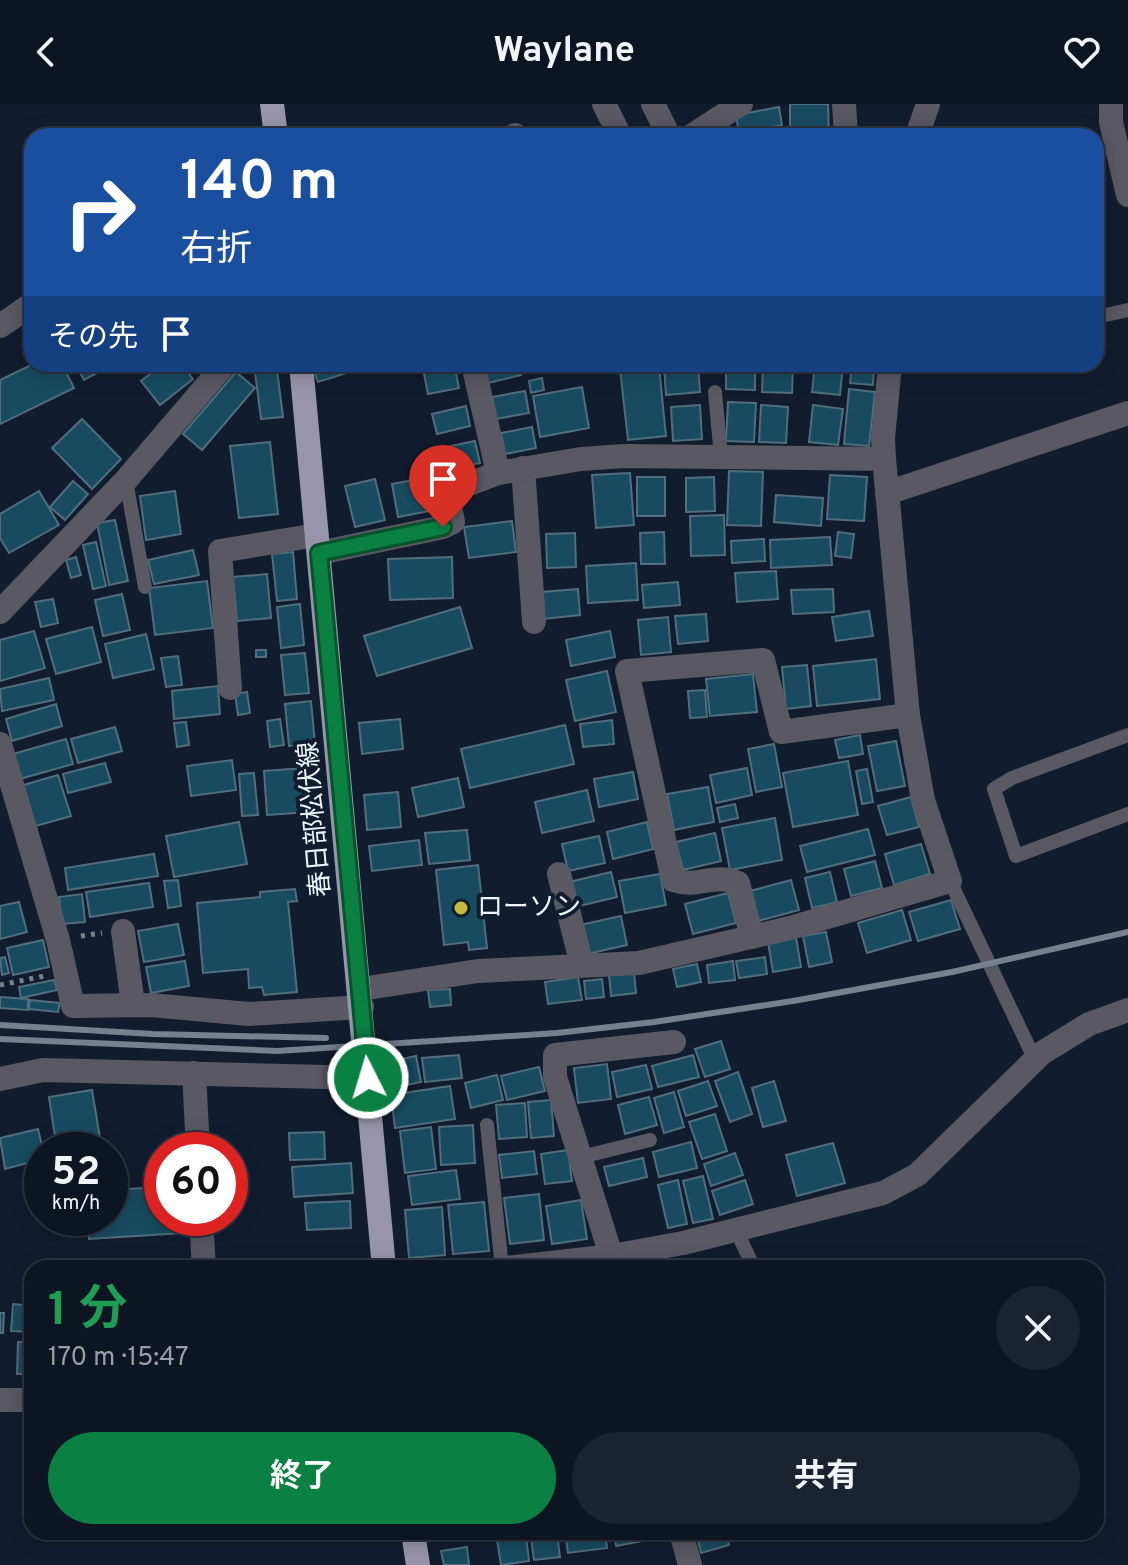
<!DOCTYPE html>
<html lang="ja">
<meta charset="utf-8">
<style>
:root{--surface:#0d1523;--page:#1b2230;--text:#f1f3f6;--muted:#9a9fa6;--line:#2d3441;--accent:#0b8043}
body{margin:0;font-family:Overpass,"Noto Sans JP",sans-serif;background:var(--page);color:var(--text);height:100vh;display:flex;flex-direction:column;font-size:30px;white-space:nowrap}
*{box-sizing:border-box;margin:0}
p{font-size:26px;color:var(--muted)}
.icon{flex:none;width:44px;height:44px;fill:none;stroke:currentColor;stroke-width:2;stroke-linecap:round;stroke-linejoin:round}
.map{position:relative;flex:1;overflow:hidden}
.details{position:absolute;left:24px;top:1156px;width:1080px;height:280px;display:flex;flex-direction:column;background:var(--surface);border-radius:24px;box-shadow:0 4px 20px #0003,0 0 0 2px var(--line)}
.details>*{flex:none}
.hud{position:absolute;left:24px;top:24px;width:1080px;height:244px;border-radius:24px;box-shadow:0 4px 20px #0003,0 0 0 2px var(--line);background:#1a4fa0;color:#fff;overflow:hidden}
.speed{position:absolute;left:24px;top:1028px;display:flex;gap:16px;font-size:40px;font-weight:700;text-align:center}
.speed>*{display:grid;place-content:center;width:104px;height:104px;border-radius:50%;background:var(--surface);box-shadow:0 4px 20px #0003,0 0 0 2px var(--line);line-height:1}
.speed small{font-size:20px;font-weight:400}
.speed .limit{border:12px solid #d22;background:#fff;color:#111}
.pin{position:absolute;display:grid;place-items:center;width:68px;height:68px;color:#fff;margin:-82px -34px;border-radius:50% 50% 50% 0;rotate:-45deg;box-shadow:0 0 8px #0007}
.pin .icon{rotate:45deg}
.me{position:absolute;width:88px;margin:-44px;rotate:355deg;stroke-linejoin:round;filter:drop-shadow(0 0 6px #0008)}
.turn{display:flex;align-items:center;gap:28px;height:168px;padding:0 24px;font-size:36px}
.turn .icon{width:104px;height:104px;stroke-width:2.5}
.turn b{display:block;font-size:56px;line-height:68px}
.then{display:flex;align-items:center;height:76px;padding:0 24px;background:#0003;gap:16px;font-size:30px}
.round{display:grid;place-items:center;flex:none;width:84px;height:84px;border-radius:42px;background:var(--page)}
.head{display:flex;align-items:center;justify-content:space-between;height:136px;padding:0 24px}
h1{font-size:48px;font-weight:700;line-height:60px;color:#1e9e55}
.button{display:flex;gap:16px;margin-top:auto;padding:16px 24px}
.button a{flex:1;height:92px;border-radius:48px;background:var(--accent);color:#fff;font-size:32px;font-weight:700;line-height:92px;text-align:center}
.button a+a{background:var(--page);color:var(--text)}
header{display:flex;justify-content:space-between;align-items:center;height:104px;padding:0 24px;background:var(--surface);font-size:36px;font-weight:700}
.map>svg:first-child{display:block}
.building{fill:#184b60;stroke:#516e7c;stroke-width:2}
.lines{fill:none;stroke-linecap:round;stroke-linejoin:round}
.path{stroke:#78808f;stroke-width:5;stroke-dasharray:4 6;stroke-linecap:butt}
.lane{stroke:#595863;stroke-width:14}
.street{stroke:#595863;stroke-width:24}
.primary{stroke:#9894ab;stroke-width:24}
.rail{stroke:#78808f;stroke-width:6}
.route-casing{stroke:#07532c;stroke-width:20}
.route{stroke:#0b8043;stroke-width:14}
.poi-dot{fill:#c8bb3b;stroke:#111c2f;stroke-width:3}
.labels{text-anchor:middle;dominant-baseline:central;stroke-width:8;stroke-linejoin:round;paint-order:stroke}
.street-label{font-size:26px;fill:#eff4fd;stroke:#111c2f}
.poi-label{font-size:26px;fill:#eff4fd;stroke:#111c2f;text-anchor:start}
</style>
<header><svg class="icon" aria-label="back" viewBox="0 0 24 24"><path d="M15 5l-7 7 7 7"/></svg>Waylane<svg class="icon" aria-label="heart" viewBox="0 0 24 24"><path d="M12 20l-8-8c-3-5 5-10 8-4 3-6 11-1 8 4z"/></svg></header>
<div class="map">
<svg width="1128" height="1461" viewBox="0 0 1128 1461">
<rect width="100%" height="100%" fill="#111c2f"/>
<!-- building -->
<g class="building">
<path d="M790,0H828L829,32H790Z"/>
<path d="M779,3L782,21L739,30L736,11Z"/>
<path d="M781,26L782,32H750Z"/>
<path d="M33,260H62L74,284L0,320V276Z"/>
<path d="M75,260H114L84,276Z"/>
<path d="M163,260H181L193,275L160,301L141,277Z"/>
<path d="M312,260H375L318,278Z"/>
<path d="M422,260H454L459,284L428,290Z"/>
<path d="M484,260H518L521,271L488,279Z"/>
<path d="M664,260H698L700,288L666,291Z"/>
<path d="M726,260H755V286L726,285Z"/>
<path d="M763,260H793L792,289L762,288Z"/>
<path d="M815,260H843L840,291L812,288Z"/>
<path d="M852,260H874L873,281L850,279Z"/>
<path d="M659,262L666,332L628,336L620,265Z"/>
<path d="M277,266L283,313L261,315L255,268Z"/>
<path d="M236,268L255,284L202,346L183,330Z"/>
<path d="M542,274L544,286L531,289L529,277Z"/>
<path d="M582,283L589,324L540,333L533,292Z"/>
<path d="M849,285L875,288L869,342L844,340Z"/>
<path d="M525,287L529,309L496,315L492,293Z"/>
<path d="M728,298L756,299L754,338L726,337Z"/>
<path d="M700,301L702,335L673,337L671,303Z"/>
<path d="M761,301L788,303L786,339L759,338Z"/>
<path d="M813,301L843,305L838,341L809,338Z"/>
<path d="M466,302L470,322L437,330L432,310Z"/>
<path d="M82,315L121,355L92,385L52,344Z"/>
<path d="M532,323L536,344L505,350L501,329Z"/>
<path d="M475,337L480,359L446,366L441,344Z"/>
<path d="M270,338L278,410L239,414L230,342Z"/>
<path d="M729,367L763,368L761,422L727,421Z"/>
<path d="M630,369L634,421L596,424L592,371Z"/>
<path d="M830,371L867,373L864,417L827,415Z"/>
<path d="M429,373L435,406L398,413L392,380Z"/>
<rect x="637" y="373" width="28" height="39"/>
<path d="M714,373L715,407L686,408V374Z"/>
<path d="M375,375L385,416L355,423L345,382Z"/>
<path d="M73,377L88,390L65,416L50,403Z"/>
<path d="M39,387L59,421L9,449L0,434V410Z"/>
<path d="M175,387L181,430L146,436L140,392Z"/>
<path d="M776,391L823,394L821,422L774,418Z"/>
<path d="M724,411L725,451L691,452L690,412Z"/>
<path d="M115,416L128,477L109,481L97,419Z"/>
<path d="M512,417L516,448L469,454L464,423Z"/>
<path d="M664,428L665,460H641L640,429Z"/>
<path d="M838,428L854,430L851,454L835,452Z"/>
<path d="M575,429L576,463L547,464L546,430Z"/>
<path d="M830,433L832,461L771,464L770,436Z"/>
<path d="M764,435L765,457L732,459L731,437Z"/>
<path d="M96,438L106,482L93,485L83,441Z"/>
<path d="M193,446L199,471L154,480L148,456Z"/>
<path d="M293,448L297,495L277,497L272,450Z"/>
<path d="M76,453L81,471L71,474L66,456Z"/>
<path d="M452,453L453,494L390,496L388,455Z"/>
<path d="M636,459L638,496L588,499L586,462Z"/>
<path d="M776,467L778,495L737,498L735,469Z"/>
<path d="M267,470L271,514L237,517L233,473Z"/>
<path d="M207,477L213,524L155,531L149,484Z"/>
<path d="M678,478L680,501L644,504L642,481Z"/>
<path d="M578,485L580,511L543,515L541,488Z"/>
<path d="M833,485L834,508L793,510L791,486Z"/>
<path d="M122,490L130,526L103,532L95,496Z"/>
<path d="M53,495L58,519L41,523L35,498Z"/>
<path d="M300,500L304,541L281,544L277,503Z"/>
<path d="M460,503L472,544L377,572L364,532Z"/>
<path d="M869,507L873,532L836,537L832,513Z"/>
<path d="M706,510L708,537L678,540L675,512Z"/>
<path d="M668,513L671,548L641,551L638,516Z"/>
<path d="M92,523L101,558L56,570L46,535Z"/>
<path d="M34,527L45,564L0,577V536Z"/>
<path d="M610,527L615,553L571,562L566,536Z"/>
<path d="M146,530L154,565L113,574L105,540Z"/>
<rect x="256" y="546" width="10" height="7"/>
<path d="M305,549L309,589L285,591L281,551Z"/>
<path d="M178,552L182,581L166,583L161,554Z"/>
<path d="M876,555L880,595L817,602L813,562Z"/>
<path d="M807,561L811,602L786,605L782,563Z"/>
<path d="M607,567L616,608L575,617L566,576Z"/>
<path d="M753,570L757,608L710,612L706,575Z"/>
<path d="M49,574L54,596L2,607L0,585Z"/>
<path d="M218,582L220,610L174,615L172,587Z"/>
<path d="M705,586L707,613L690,614L688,587Z"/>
<path d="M247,588L250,609L238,611L235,590Z"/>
<path d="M311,597L315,640L289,642L285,600Z"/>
<path d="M56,600L62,622L12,637L6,615Z"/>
<path d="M280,615L284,641L270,643L267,617Z"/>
<path d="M400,615L403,645L362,650L359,619Z"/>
<path d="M612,616L614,640L583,643L580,620Z"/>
<path d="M186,618L189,641L177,643L174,619Z"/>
<path d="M565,621L574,660L470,684L461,645Z"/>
<path d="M115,623L122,647L78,659L71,635Z"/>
<path d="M860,631L863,650L839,654L835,636Z"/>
<path d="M66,635L73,660L20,675L13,650Z"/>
<path d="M896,637L905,682L877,687L868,642Z"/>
<path d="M774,640L782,683L756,688L748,645Z"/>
<path d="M232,656L236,686L191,692L187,662Z"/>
<path d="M848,657L858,711L793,723L783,669Z"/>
<path d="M105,659L111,678L68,689L63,670Z"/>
<path d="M305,664L309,708L267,711L264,667Z"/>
<path d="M747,664L752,691L716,699L710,671Z"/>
<path d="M867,665L873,698L862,700L856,667Z"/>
<path d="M633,668L638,695L599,703L594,675Z"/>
<path d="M254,669L258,711L242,712L239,670Z"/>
<path d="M58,671L71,712L32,723L20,682Z"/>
<path d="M458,674L464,703L418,713L412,684Z"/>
<path d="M708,683L714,718L674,726L667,690Z"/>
<path d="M587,686L594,717L542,729L535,698Z"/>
<path d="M398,688L401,723L367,726L364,691Z"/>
<path d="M911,693L919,723L887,731L878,702Z"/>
<path d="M735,700L738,714L720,718L717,704Z"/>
<path d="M775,714L782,756L730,766L722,724Z"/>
<path d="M239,718L247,760L174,773L166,732Z"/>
<path d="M647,718L653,745L613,755L607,728Z"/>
<path d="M868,725L875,751L807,768L800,742Z"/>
<path d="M467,726L470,756L429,760L425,729Z"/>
<path d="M715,729L721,757L683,766L676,738Z"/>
<path d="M599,732L605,759L568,767L562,740Z"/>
<path d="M419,736L422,761L372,767L369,742Z"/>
<path d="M921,740L930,770L894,781L885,750Z"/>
<path d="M154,750L158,772L68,786L65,764Z"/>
<path d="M875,757L882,784L851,792L844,765Z"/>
<path d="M478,761L487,844L469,846L468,838L444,841L436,766Z"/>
<path d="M611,768L617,793L575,803L569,778Z"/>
<path d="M830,768L837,798L812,804L805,774Z"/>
<path d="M660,770L666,801L625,809L619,777Z"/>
<path d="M178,776L181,802L168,804L164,777Z"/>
<path d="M791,776L799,806L758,817L750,787Z"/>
<path d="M149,779L153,803L90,813L86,788Z"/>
<path d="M295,785L297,797L288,798L297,888L264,891L262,883L249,884L248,865L203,869L197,799L260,793V788Z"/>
<path d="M728,789L736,819L693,830L685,800Z"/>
<path d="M82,790L85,818L62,820L59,793Z"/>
<path d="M951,796L960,825L918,837L909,808Z"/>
<path d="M19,798L27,828L0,835V802Z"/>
<path d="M902,806L911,836L867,849L858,819Z"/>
<path d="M621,812L627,841L587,850L580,821Z"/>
<path d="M178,820L184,851L144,858L138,827Z"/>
<path d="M826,828L832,858L809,863L803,832Z"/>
<path d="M796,833L801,863L773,868L768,838Z"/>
<path d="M43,836L49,863L13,871L7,844Z"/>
<path d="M5,853L9,869L2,871L0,854Z"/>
<path d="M765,853L767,870L739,874L736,857Z"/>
<path d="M185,857L189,882L151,889L146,863Z"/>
<path d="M733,857L735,876L709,879L707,861Z"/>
<path d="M697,860L701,878L677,883L673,865Z"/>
<path d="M634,868L636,889L611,892L609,871Z"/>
<path d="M578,873L582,896L548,900L545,878Z"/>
<path d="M602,875L604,893L586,895L584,877Z"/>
<path d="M54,876L57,886L21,894L19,883Z"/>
<path d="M450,885L451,901L430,903L428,886Z"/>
<path d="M0,893L28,895V906L0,904Z"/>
<path d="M30,896L60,899L58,908L29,905Z"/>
<path d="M721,937L730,965L705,973L695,945Z"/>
<path d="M459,951L462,974L425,978L422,954Z"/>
<path d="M693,951L699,973L658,983L652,962Z"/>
<path d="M416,952L421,978L392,984L387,958Z"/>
<path d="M607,960L611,995L578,999L574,964Z"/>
<path d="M646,961L652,985L617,993L612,968Z"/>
<path d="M539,963L545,987L507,996L501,972Z"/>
<path d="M738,968L752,1010L730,1018L715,977Z"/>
<path d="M497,971L503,996L471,1004L465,979Z"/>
<path d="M708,977L717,1002L686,1012L678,987Z"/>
<path d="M774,977L786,1017L763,1023L752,984Z"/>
<path d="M450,982L455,1015L395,1024L391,991Z"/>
<path d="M92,986L102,1046H57L49,993Z"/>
<path d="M674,988L684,1023L664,1029L654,994Z"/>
<path d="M649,993L657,1021L625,1030L618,1001Z"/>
<path d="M551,996L554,1032L531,1034L528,998Z"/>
<path d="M525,999L527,1033L499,1035L496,1001Z"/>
<path d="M715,1010L727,1047L702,1055L689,1018Z"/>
<path d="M473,1021L475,1059L441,1061L439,1023Z"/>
<path d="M431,1023L436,1065L405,1069L400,1027Z"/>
<path d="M38,1025L43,1046L42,1055L5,1065L0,1034Z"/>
<path d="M324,1028L325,1055L290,1056L289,1029Z"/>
<path d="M691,1038L697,1064L659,1073L653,1048Z"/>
<path d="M833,1039L845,1079L797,1092L786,1051Z"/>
<path d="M568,1046L572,1077L545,1080L541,1050Z"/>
<path d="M534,1047L537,1070L502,1074L499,1051Z"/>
<path d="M735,1049L743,1071L711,1082L704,1060Z"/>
<path d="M643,1054L647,1073L609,1082L604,1063Z"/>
<path d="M351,1059L353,1089L294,1093L292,1063Z"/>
<path d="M456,1066L460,1095L412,1101L408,1072Z"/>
<path d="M703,1072L713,1115L693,1119L683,1077Z"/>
<path d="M678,1076L687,1120L668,1124L658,1081Z"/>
<path d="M745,1076L753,1100L720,1111L712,1087Z"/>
<path d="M162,1083V1114H182L183,1129L89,1135L88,1114H110V1086Z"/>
<path d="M539,1090L544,1136L510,1140L504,1094Z"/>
<path d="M581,1096L587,1135L552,1140L546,1102Z"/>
<path d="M350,1097L351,1124L307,1126L305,1099Z"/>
<path d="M484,1098L489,1147L453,1150L448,1101Z"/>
<path d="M442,1103L445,1151L409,1154L405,1106Z"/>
<path d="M690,1157L692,1164H662Z"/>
<path d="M13,1200L32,1202V1228L11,1227Z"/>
<path d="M0,1209H4L3,1229H0Z"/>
<path d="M18,1238H32V1270H17Z"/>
<path d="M530,1428H557L560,1453L534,1456Z"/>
<path d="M565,1428H605L607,1444L568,1449Z"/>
<path d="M614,1428H656L658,1434L616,1442Z"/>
<path d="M696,1428H726L729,1441L701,1449Z"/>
<path d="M742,1428H768V1429L743,1434Z"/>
<path d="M526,1432L529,1457L501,1461L497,1436Z"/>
<path d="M467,1443L469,1461H444L441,1447Z"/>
</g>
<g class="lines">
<!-- path -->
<g class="path">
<path d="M81,832L102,829"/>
<path d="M0,881L44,872"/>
</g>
<!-- lane -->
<g class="lane">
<path d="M1096,213L1128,206"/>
<path d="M715,288L721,353"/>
<path d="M126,376L145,483"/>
<path d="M1128,631L1012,674L994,685L1016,752L1128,710"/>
<path d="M950,777L1035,956"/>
<path d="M487,1021L502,1164"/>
<path d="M581,1053L650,1036"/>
<path d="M736,1126L754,1164"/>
</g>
<!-- street -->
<g class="street">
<path d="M604,0L620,32"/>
<path d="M653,0L669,32"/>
<path d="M844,0L846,32"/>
<path d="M1111,0V18L1128,91"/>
<path d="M515,31L516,32"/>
<path d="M691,32L741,0"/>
<path d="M917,32L928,0"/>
<path d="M0,222L32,200"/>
<path d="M473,260L498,369"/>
<path d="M523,364L534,518"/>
<path d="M887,389L1128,309"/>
<path d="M319,449L443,423L453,418L449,398L461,383L498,369L581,355L624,352L884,355"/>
<path d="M0,508L126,376L225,260"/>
<path d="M230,584L220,447L317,431"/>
<path d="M0,640L58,836L73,902L151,901L249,910L362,903"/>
<path d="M559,770L582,861"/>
<path d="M123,827L133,901"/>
<path d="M752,833L738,779C713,768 699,785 673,776L627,567L763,556L781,628L908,611"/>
<path d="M361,885L478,867L639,859L790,824L950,777L923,696L908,611L884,355L883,334L890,260"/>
<path d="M194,969L198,1046"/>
<path d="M0,975L43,966L368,974"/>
<path d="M201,1114L204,1164"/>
<path d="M507,1164L612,1152L683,1139L883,1089L917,1071L1042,949L1089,920L1128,906"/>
<path d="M615,1164L555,973V951L674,938"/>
<path d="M0,1296H32"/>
<path d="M681,1428L690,1461"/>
</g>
<!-- primary -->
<g class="primary">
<path d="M272,0L276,32"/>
<path d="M301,260L384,1164"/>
<path d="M413,1428L418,1461"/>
</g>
<!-- rail -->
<g class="rail">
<path d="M0,921L153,930L326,934"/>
<path d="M0,935L277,947L557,929L654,918L793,897L952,868L1128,828"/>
</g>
</g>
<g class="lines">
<!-- route casing -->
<g class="route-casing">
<path id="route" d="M368,974L319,449L443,423"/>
</g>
<!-- route -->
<use href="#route" class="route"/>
</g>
<!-- markers -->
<circle class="poi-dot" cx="461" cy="804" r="8"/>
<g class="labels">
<!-- street labels -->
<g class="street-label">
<text transform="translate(316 715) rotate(-95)">春日部松伏線</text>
</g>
<!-- poi labels -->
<g class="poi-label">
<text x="477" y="804">ローソン</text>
</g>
</g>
</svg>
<div class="speed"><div>52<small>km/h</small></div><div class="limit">60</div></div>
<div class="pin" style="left:443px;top:423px;background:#d93025"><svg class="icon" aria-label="arrive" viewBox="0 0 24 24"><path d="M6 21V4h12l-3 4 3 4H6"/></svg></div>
<svg class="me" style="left:368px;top:974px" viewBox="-20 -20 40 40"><circle r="17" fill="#0b8043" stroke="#fff" stroke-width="3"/><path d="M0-11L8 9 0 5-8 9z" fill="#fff"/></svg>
<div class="hud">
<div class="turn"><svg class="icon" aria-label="right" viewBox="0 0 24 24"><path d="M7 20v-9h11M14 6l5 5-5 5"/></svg><div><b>140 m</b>右折</div></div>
<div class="then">その先<svg class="icon" aria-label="arrive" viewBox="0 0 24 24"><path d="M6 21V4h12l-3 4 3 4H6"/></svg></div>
</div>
<section class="details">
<div class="head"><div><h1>1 分</h1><p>170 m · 15:47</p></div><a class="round"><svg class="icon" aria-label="close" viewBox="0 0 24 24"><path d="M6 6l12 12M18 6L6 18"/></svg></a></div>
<div class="button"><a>終了</a><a>共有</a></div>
</section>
</div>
